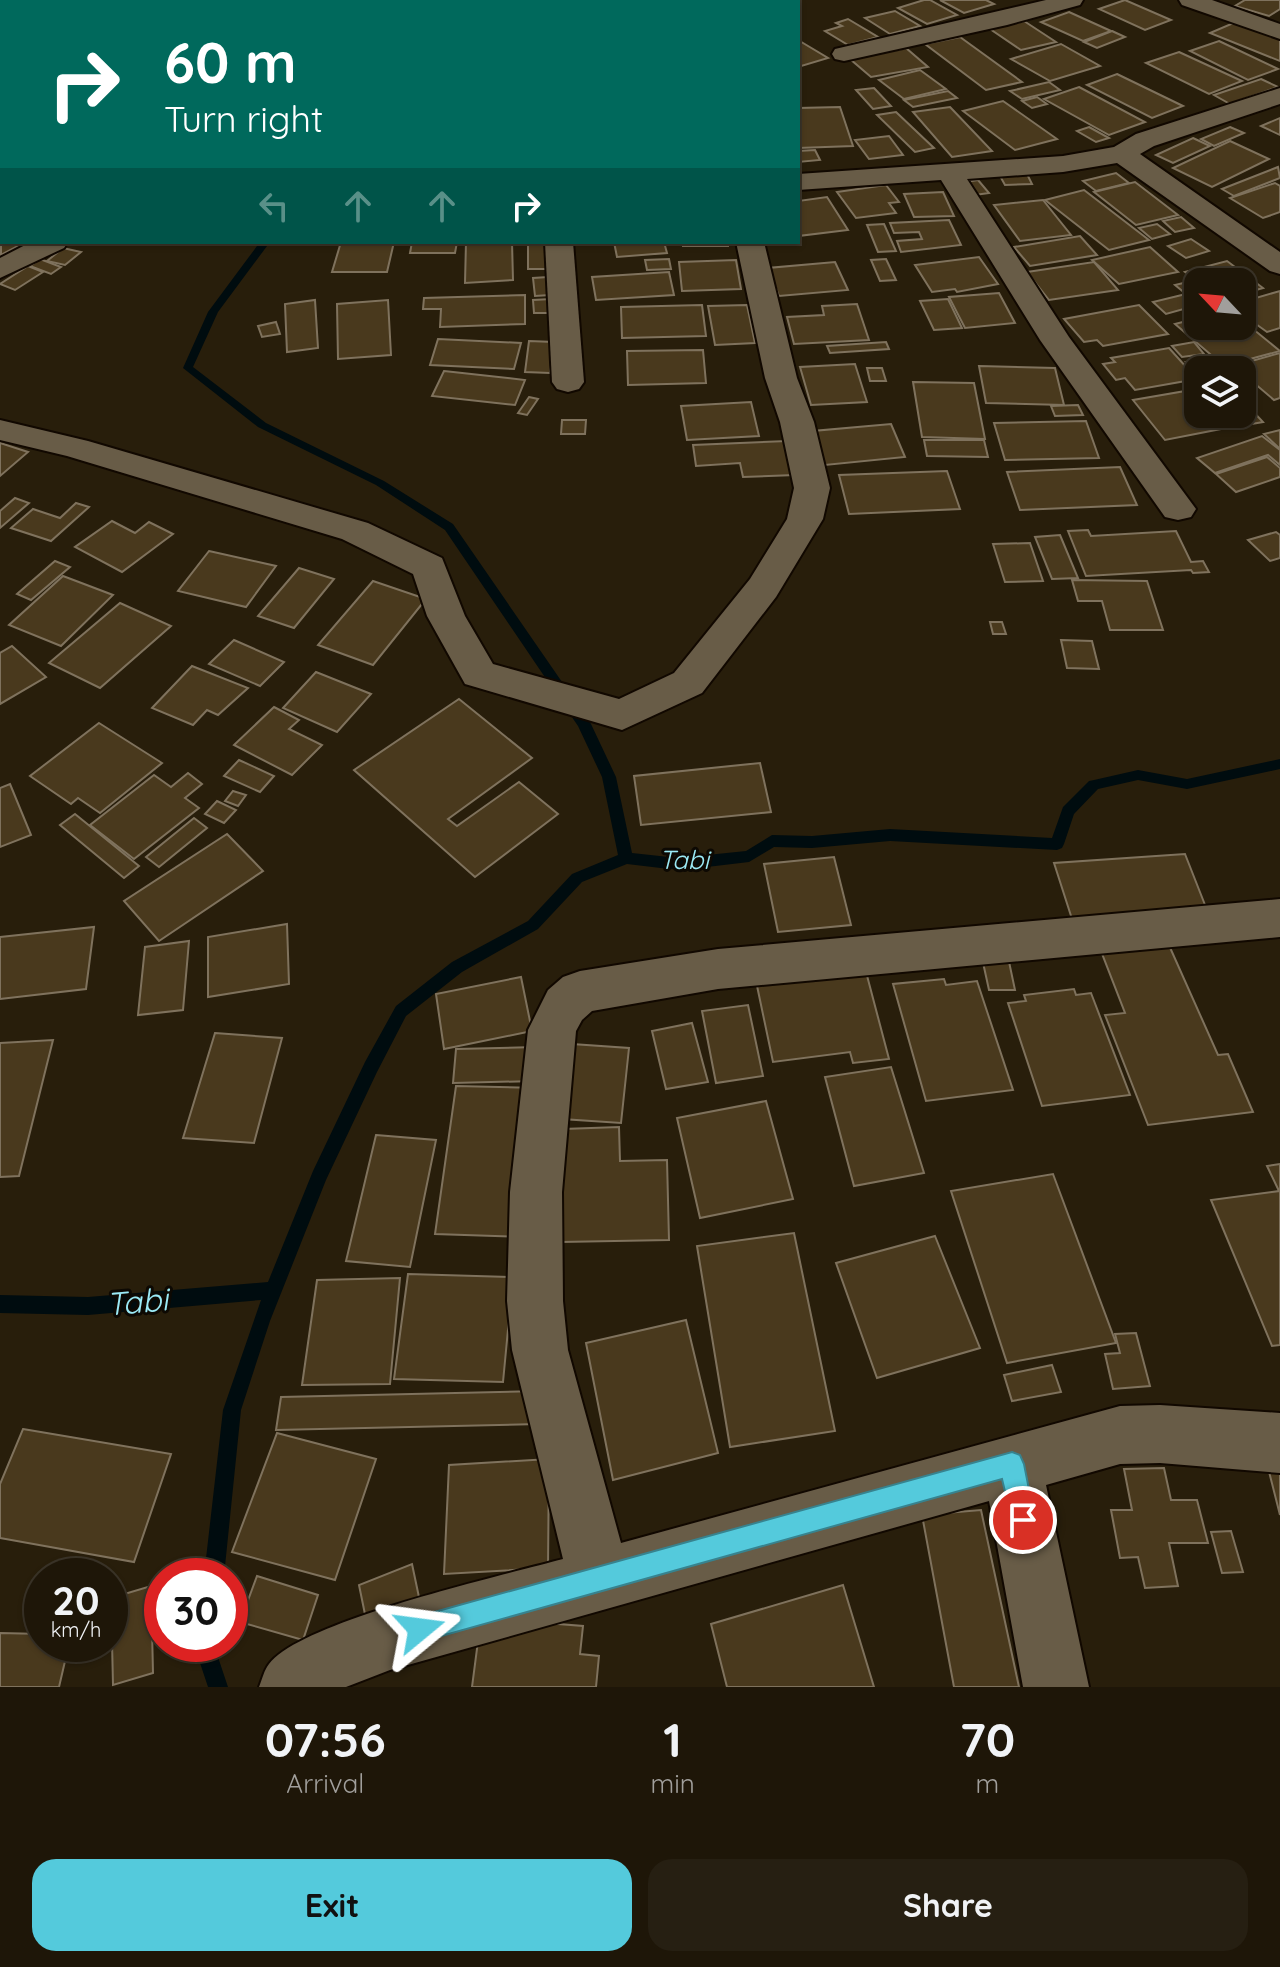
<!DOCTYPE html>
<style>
:root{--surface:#1e1608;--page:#261f12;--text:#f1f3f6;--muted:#a19f9c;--line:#3c3529;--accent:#54cadc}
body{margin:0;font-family:Quicksand,sans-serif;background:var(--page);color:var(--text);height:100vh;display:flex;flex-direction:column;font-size:30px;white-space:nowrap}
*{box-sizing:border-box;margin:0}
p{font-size:26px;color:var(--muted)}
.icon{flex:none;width:44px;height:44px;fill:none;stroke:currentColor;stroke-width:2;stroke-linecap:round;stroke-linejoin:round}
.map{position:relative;height:1687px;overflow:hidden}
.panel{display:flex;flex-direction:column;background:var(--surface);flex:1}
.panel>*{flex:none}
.top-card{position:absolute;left:0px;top:0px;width:800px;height:244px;box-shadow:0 2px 6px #0004,0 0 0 2px var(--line);background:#00695c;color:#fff;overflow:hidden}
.needle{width:52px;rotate:296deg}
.tools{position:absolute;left:1184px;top:268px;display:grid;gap:16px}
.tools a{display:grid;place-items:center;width:72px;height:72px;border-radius:16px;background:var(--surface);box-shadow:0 2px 6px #0004,0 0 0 2px var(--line);font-size:40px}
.speed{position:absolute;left:24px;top:1558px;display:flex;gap:16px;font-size:40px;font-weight:700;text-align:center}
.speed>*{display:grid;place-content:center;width:104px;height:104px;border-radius:50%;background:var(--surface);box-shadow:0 2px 6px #0004,0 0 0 2px var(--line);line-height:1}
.speed small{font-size:20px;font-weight:400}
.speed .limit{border:12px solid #d22;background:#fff;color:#111}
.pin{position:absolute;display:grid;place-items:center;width:68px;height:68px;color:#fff;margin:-34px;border:4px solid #fff;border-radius:50%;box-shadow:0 2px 8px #0007}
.me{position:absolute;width:88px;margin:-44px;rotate:74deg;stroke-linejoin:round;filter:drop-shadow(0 0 6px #0008)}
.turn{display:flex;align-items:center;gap:28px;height:168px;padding:0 32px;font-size:36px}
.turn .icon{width:104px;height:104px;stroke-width:2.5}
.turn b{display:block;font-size:56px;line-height:68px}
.lanes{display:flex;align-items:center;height:76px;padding:0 32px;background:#0003;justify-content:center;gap:40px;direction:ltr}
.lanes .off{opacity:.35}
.eta{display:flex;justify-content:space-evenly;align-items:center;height:136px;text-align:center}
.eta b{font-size:48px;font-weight:700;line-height:56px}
.button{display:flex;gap:16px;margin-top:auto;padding:16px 32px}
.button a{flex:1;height:92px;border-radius:24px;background:var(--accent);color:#111;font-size:32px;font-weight:700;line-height:92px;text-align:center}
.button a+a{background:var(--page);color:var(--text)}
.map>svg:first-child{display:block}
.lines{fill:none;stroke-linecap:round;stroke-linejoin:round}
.stream{fill:#000c0f;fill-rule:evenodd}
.building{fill:#49391d;stroke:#7f725d;stroke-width:2}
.minor-casing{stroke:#110800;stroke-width:4}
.minor{fill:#685c47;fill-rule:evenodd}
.route{fill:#54cadc;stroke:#37838f;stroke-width:2}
.labels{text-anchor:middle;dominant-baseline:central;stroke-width:6;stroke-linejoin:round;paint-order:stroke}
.water-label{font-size:26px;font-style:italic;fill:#9beaf6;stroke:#0d0903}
.near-water-label{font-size:32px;font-style:italic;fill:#9beaf6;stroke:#0d0903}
</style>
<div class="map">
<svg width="1280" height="1687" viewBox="0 0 1280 1687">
<rect width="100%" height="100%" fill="#281e0b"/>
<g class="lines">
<!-- stream -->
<g class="stream">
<path d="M260,242H270L218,312L193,367L266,423L384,481L453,524L591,724L616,777L632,853L669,857L707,855L746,851L772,835L812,836L890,829L1052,838L1063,807L1089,781L1094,780L1138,770L1187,779L1280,759V769L1187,789L1138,780L1098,789L1074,814L1064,844L1062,848L1057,850L890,841L812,848L774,847L749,862L707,867L669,869L627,864L582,882L538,929L462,972L406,1016L377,1072L326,1180L270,1321L241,1410L224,1576H204L223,1410L261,1300L88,1315L0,1313V1295L88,1297L268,1282L313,1171L365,1062L396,1006L452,962L528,921L572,874L618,855L602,777L578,726L445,530L376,485L258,427L183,368L208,312Z"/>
<path d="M198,1644H218L217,1654L228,1687H208L197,1654Z"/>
</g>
</g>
<!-- building -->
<g class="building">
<path d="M924,0H930L957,15L927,24L898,8Z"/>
<path d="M940,0H986L994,4L964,13Z"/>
<path d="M1125,0L1171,20L1145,30L1099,9Z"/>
<path d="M1245,0H1280V9L1269,16L1235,6Z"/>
<path d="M895,11L920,26L890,34L865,18Z"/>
<path d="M1069,12L1111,31L1083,41L1041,22Z"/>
<path d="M848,19L878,37L848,45L825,31L842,26L836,23Z"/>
<path d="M1024,21L1056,42L1021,50L990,29Z"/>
<path d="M1238,21L1280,37V61L1210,33Z"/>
<path d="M1112,31L1125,37L1097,48L1084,42Z"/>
<path d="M960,37L1022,82L986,90L925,44Z"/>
<path d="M798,40L828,58L798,67Z"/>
<path d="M1219,41L1278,69L1248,80L1190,51Z"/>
<path d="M1061,44L1100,66L1050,81L1011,59Z"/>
<path d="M906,48L928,67L871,77L850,59Z"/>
<path d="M1179,52L1242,81L1209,94L1146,63Z"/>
<path d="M920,70L946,89L904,99L879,80Z"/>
<path d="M1117,74L1183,106L1152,118L1087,85Z"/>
<path d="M1261,79L1278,87L1230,104L1214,95Z"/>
<path d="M1049,82L1060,90L1022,99L1010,91Z"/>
<path d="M1079,87L1145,122L1109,135L1044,99Z"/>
<path d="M874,88L891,106L873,109L856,90Z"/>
<path d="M948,91L957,98L913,107L904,100Z"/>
<path d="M1037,97L1047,104L1032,108L1022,101Z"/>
<path d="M1003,101L1057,139L1015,150L963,111Z"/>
<path d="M840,107L853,146L798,148V108Z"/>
<path d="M950,107L992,151L952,157L913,112Z"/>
<path d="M896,112L934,148L915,152L877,115Z"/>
<path d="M1280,118V135L1261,126Z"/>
<path d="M1089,127L1109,138L1096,142L1077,131Z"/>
<path d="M1230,127L1244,133L1214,146L1201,139Z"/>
<path d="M889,136L903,155L869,159L855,140Z"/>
<path d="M1193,138L1210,146L1173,163L1156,155Z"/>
<path d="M1230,141L1269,159L1212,187L1173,168Z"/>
<path d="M815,150L820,160L798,162V151Z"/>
<path d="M1278,167L1280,178L1234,196L1222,189Z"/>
<path d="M1116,173L1129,183L1096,191L1083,181Z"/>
<path d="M1027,174L1032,184L1005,185L1000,176Z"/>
<path d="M978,180L989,193L975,195L965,182Z"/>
<path d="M1135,182L1178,215L1136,225L1094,192Z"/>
<path d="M1275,183L1280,186V212L1263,218L1230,198Z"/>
<path d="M886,185L899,202L889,203L896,213L856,218L837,192Z"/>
<path d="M1084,190L1149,240L1109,250L1045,200Z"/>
<path d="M943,192L954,216L914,217L904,194Z"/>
<path d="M827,197L848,230L798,236V201Z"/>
<path d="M1043,200L1071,235L1020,241L994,205Z"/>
<path d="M1181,217L1194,228L1175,232L1163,221Z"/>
<path d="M949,220L961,245L901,252L897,241L922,239L919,232L894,233L890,223Z"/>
<path d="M884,224L896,251L878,252L867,225Z"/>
<path d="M1157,224L1170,234L1152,239L1139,228Z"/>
<path d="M1,236L2,242L20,245L1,255Z"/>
<path d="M1080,236L1097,255L1030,266L1014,247Z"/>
<path d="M1191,239L1209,251L1186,258L1168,246Z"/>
<path d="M341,242H394L387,272H332Z"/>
<path d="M412,242H457L455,253H410Z"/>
<path d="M466,242H512L513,280L465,283Z"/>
<rect x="528" y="242" width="20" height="27"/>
<path d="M614,242H664L667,253L617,257Z"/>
<rect x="683" y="242" width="45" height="4"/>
<path d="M1150,247L1178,272L1119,284L1092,260Z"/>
<path d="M63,248L81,252L65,265L47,261Z"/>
<path d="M979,257L998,284L957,292L955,289L932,292L915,265Z"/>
<path d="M40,259L61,267L51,274L30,266Z"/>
<path d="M669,259L671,269L647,270L645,260Z"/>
<path d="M886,259L896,280L880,281L871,260Z"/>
<path d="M736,260L741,289L682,291L679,262Z"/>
<path d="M1227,261L1263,288L1242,294V282H1198V305L1166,314L1153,302L1186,294L1175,285L1196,280L1185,272Z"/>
<path d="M835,262L848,290L779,296L768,268Z"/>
<path d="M1094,262L1118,290L1049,300L1027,272Z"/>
<path d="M28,266L43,272L15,290L0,284Z"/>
<path d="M669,272L674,295L596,300L592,277Z"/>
<path d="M548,277L550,295L535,296L533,278Z"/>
<path d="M1280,291V328L1267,332L1242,314V302Z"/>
<path d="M999,293L1015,323L965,328L949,297Z"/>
<path d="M525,295V324L440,327L441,309H423L424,298Z"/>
<path d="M551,299L552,313H534L533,300Z"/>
<path d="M948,299L962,328L934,330L920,301Z"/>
<path d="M315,300L318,348L287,352L285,304Z"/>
<path d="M388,300L391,355L338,359L337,304Z"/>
<path d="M857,304L869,340L794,344L787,317L824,315L822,306Z"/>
<path d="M702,305L706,336L622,338L621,307Z"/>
<path d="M747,305L755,343L715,345L708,306Z"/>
<path d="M1139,305L1168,334L1103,346L1097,340L1084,342L1064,319Z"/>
<path d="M1198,318V326H1242V320L1280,351L1224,366L1175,324Z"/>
<path d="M276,322L280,334L262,337L258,326Z"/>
<path d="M438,339L521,343L514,369L430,365Z"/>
<path d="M529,341L554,342L550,373L525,372Z"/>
<path d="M886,342L889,349L830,353L827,346Z"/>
<path d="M1194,342L1204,354L1182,357L1172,346Z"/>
<path d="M1169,348L1197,379L1135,390L1125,378L1116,380L1103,364L1115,362L1111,358Z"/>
<path d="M703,350L706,383L628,385L627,351Z"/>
<path d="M1280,353V398L1274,400L1234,366Z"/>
<path d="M1211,357L1225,370H1198V374L1186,362Z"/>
<path d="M855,364L867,402L811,405L800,367Z"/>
<path d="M979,366L1055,368L1064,405L986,403Z"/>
<path d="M867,368H882L886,381H870Z"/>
<path d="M444,371L525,380L515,405L432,396Z"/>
<path d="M913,382L974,383L985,439L922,437Z"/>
<path d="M1197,389L1198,414H1219L1231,427L1165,440L1133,400Z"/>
<path d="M529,397L538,399L527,415L518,413Z"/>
<path d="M751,402L759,436L687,440L681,406Z"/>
<path d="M1078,405L1083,415L1055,416L1051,406Z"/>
<path d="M1248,406L1263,422L1240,426L1229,414H1242V407Z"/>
<path d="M562,420H586L585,434H561Z"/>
<path d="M1086,421L1099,458L1005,460L994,423Z"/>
<path d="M891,424L905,457L825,465L813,431Z"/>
<path d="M1280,430V448H1279L1264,434Z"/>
<path d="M1262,436L1280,450V465L1268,455L1215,473L1197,458Z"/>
<path d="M924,440H984L988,457L927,456Z"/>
<path d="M787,441L795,475L743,477L740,463L696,466L693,445Z"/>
<path d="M0,443L28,452L0,476Z"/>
<path d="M1267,457L1280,468V477L1236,492L1216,474Z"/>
<path d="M1120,467L1137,505L1020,510L1007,472Z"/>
<path d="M947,471L960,509L849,514L839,475Z"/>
<path d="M15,498L29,503L0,528V511Z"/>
<path d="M76,503L89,507L51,541L11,528L33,509L60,518Z"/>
<path d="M112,521L135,533L149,522L173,534L122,572L75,547Z"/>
<path d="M1088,530L1091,536L1176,531L1191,562L1203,561L1209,572L1193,573L1191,570L1086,576L1068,531Z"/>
<path d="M1276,532L1280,535V558L1270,561L1248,540Z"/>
<path d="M1060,535L1078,578L1052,579L1035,537Z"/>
<path d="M1030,543L1043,581L1005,582L993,544Z"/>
<path d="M209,551L276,566L246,607L178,591Z"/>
<path d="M55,561L70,567L31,600L17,594Z"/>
<path d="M299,568L334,579L294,628L258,616Z"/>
<path d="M63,576L113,595L61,646L9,625Z"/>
<path d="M1072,580L1147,581L1163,630H1110L1102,601H1078Z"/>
<path d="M373,581L426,599L373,665L318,645Z"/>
<path d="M120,603L171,626L100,688L49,663Z"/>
<path d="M990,622H1002L1006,634H993Z"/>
<path d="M234,640L284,662L260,686L209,664Z"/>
<path d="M1061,640L1092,641L1099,669L1067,668Z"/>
<path d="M12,646L46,677L0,704V653Z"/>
<path d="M192,666L248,688L218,715L207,710L193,725L152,708Z"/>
<path d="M316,672L371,694L337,732L283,708Z"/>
<path d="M459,699L532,758L448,819L457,826L519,782L558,814L475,877L354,770Z"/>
<path d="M274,707L299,720L289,729L322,745L292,775L234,745Z"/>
<path d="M99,723L162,763L100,813L78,798L71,804L30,776Z"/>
<path d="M239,760L274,776L260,792L224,776Z"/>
<path d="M760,763L771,812L641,825L634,776Z"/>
<path d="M188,773L202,784L185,798L199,808L134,859L90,825L154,775L171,787Z"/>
<path d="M10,784L31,835L0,847V788Z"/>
<path d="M233,791L246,795L238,806L225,801Z"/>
<path d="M217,801L236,810L224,823L205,814Z"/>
<path d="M75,814L139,866L124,878L60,825Z"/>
<path d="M194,818L207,828L159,867L146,857Z"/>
<path d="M227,834L263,871L159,941L124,901Z"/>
<path d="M1185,854L1207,910L1072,919L1054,863Z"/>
<path d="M834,857L851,925L778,932L764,864Z"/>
<path d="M287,924L289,984L208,997V937Z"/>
<path d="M94,927L86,989L0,999V937Z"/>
<path d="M189,941L183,1010L138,1015L145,947Z"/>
<path d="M1168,943L1218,1055L1228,1054L1253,1112L1148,1125L1105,1015L1125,1013L1101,951Z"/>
<path d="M1008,957L1015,990H989L982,958Z"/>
<path d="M865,968L889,1059L853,1063L850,1052L773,1062L756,981Z"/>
<path d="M521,977L532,1031L444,1049L436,994Z"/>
<path d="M944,979L946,985L977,981L1013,1090L926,1101L893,984Z"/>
<path d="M1074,989L1076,995L1091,993L1130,1095L1042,1106L1008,1003L1026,1001L1024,995Z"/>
<path d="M748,1005L763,1076L716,1083L702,1011Z"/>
<path d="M692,1023L708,1082L666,1089L652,1031Z"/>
<path d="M215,1033L282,1038L254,1143L183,1138Z"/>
<path d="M53,1040L19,1176L0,1177V1043Z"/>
<path d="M572,1044L629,1048L621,1123L562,1119Z"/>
<path d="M536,1047L535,1081L453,1083L456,1049Z"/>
<path d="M891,1067L924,1173L854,1186L825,1077Z"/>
<path d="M456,1086L539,1088L524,1237L435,1234Z"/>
<path d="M766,1101L793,1199L700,1218L677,1118Z"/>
<path d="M619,1127L620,1161L667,1160L669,1240L561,1242L563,1129Z"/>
<path d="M376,1135L436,1140L410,1267L346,1261Z"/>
<path d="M1280,1164V1345L1272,1346L1211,1200L1279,1191L1267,1166Z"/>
<path d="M1053,1174L1116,1343L1007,1363L951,1191Z"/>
<path d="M794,1233L835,1431L730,1447L697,1246Z"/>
<path d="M935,1236L980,1348L877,1378L836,1263Z"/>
<path d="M408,1274L513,1277L503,1382L394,1379Z"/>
<path d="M400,1278L390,1384L302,1385L317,1280Z"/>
<path d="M686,1320L718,1453L613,1480L586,1343Z"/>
<path d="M1136,1333L1150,1386L1113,1389L1105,1354L1120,1353L1115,1334Z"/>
<path d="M1052,1365L1061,1392L1012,1401L1004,1375Z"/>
<path d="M541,1391L539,1424L276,1430L281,1397Z"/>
<path d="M23,1429L171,1454L134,1562L0,1538V1484Z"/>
<path d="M277,1433L376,1459L335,1580L232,1552Z"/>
<path d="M1262,1444L1280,1445V1515Z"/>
<path d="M549,1459L548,1568L444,1574L449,1465Z"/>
<path d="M1164,1468L1171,1500H1197L1208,1543H1169L1178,1586L1145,1588L1138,1557L1120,1558L1111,1510H1132L1124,1469Z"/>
<path d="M981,1510L1019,1687H954L922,1515Z"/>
<path d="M1231,1531L1243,1572L1222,1573L1211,1532Z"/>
<path d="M412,1564L420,1602L367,1624L359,1585Z"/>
<path d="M257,1576L318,1595L303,1640L240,1622Z"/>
<path d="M843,1585L874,1687H727L711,1624Z"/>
<path d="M151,1586L153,1673L113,1685L111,1598Z"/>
<path d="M481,1618L583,1626L580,1654L599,1656L596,1687H472Z"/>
<path d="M0,1633L42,1634V1644H69L59,1687H0Z"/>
</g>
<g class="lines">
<!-- minor casing -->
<g class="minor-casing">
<g id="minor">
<rect x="372" y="0" width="22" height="2"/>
<rect x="657" y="0" width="22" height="2"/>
<path d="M1046,0H1083L1080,5L1007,25L844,61L835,59L832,54L835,49Z"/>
<path d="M1179,0H1212L1280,24V39L1182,5Z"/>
<rect x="0" y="26" width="2" height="14"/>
<path d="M1280,88V104L1154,146L1140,154L1280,252V274L1270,271L1117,163L1063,172L967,179L1069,337L1196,509L1191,517L1178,520L1165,517L1040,340L941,180L798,190V174L1063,156L1114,147L1136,134Z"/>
<rect x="0" y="192" width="2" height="16"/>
<path d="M31,242H68L64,248L0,278V258Z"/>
<path d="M545,242H573L584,382L579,389L568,392L557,389L552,382Z"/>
<path d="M736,242H764L797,378L814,422L830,488L823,519L776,597L702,693L622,730L465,684L427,616L413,574L342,539L67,456L0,440V420L88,441L368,523L442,558L465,616L493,664L619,699L674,673L750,579L787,519L794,488L780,422L765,378Z"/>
<path d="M1280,899V937L718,989L592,1011L582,1020L576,1031L562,1192L563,1301L568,1350L621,1543L1120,1406L1160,1405L1280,1413V1473L1160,1463L1120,1464L1046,1485L1089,1687H1023L989,1501L390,1670L346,1687H259C262,1680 264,1670 269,1664C301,1621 504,1575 563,1559L512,1350L507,1301L510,1192L528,1030L548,990L563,977L580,971L718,949Z"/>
</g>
</g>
<!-- minor -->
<use href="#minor" class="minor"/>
</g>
<!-- route -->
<path class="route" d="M1012,1452L1020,1455L1024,1464L1035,1520L1032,1529L1023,1532L1014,1529L1002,1479L420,1642L410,1639L407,1629L410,1620L420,1616Z"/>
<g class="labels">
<!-- water labels -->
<g class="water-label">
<text x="684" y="859">Tabi</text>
</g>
<!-- near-water labels -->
<g class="near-water-label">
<text transform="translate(137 1301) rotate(-5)">Tabi</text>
</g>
</g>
</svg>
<div class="tools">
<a><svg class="needle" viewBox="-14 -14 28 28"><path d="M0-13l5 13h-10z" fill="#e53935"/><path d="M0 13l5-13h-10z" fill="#a19f9c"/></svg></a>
<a><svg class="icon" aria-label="layers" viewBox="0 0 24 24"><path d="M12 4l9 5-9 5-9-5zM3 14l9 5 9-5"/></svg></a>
</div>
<div class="speed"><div>20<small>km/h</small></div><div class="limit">30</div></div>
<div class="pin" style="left:1023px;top:1520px;background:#d93025"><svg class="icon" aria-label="arrive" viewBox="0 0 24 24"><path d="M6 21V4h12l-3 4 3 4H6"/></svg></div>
<svg class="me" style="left:420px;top:1629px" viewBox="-20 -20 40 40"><path d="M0-17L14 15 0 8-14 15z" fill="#54cadc" stroke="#fff" stroke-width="4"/></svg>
<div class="top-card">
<div class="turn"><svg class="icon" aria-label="right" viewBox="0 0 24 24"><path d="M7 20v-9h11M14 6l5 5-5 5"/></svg><div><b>60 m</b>Turn right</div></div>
<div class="lanes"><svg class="icon off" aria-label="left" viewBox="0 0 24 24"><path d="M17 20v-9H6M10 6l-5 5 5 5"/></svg><svg class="icon off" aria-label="ahead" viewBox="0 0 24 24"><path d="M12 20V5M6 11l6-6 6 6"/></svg><svg class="icon off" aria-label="ahead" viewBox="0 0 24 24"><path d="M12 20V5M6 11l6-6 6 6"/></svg><svg class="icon" aria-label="right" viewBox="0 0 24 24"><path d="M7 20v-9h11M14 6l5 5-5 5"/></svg></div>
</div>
</div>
<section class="panel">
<div class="eta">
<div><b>07:56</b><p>Arrival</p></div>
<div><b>1</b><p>min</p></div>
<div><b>70</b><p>m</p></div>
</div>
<div class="button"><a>Exit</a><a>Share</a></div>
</section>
